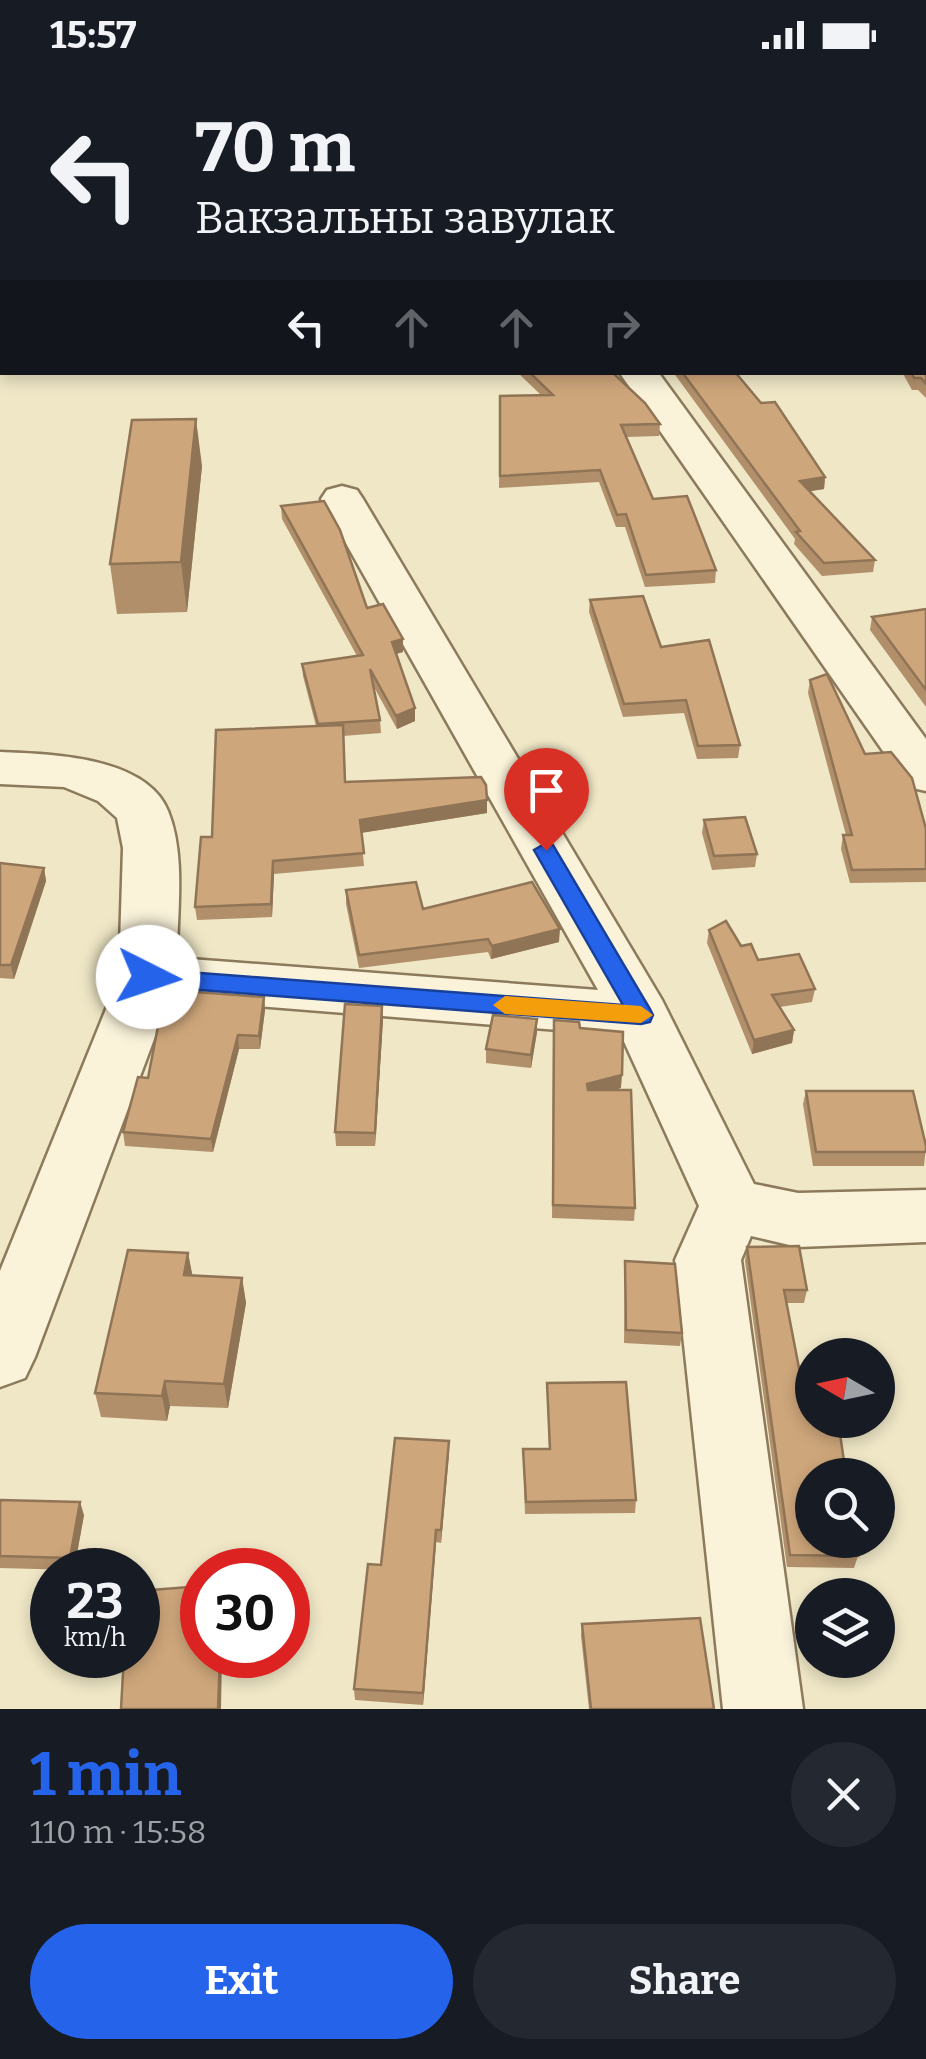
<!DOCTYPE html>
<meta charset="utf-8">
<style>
:root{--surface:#171b24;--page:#242831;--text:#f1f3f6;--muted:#9ea1a6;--accent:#2563eb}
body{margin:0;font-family:Bitter,serif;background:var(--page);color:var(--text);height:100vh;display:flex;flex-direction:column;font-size:38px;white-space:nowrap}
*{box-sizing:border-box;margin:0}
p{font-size:32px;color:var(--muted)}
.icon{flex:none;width:55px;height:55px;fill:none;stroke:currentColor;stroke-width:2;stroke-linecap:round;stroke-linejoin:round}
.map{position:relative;height:1639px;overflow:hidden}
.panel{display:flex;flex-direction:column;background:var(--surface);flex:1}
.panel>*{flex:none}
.banner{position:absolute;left:0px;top:0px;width:928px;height:305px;box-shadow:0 5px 15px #0003;background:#171b24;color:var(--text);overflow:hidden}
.needle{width:65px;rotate:279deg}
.tools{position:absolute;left:795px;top:1268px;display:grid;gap:20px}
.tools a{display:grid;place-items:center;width:100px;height:100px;border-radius:50%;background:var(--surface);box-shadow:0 5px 15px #0003;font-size:50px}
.speed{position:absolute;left:30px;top:1478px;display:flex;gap:20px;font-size:50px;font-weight:700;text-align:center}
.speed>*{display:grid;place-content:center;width:130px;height:130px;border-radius:50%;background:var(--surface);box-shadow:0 5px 15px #0003;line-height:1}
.speed small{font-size:25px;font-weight:400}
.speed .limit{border:15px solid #d22;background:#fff;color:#111}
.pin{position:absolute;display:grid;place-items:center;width:85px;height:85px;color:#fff;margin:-102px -42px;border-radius:50% 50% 50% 0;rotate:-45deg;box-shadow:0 0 10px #0007}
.pin .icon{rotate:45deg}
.me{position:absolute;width:110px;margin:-55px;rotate:94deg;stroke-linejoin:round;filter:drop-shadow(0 0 8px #0008)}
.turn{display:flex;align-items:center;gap:35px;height:210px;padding:0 30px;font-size:45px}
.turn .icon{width:130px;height:130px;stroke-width:2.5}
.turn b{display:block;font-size:70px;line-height:85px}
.lanes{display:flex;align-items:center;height:95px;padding:0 30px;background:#0003;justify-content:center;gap:50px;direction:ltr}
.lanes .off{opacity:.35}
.round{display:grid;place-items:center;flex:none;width:105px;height:105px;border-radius:52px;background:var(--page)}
.headline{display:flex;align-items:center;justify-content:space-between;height:170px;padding:0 30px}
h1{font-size:60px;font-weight:700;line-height:75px;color:var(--accent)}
.cta{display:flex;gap:20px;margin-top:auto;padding:20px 30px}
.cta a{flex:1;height:115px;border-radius:60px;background:var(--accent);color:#fff;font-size:40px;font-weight:700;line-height:115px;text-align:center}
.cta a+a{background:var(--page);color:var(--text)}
.status{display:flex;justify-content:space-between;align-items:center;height:70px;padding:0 50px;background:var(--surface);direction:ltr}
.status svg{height:28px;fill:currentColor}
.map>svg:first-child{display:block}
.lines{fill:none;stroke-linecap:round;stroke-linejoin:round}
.minor-casing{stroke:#8b7a5b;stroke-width:5}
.minor{fill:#faf3da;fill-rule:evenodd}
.wall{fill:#b18f6a}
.shaded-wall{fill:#907456}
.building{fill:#cea67b;stroke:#907456;stroke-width:2.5}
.route{fill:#2563eb;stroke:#184099;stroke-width:2.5}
.slow{fill:#f59e0b}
</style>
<div class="status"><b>15:57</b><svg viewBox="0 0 49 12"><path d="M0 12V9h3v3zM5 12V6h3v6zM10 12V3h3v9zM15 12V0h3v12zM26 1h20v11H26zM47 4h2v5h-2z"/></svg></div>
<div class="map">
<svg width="926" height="1639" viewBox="0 0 926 1639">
<rect width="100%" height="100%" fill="#efe7c6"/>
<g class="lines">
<!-- minor casing -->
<g class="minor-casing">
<g id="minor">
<path d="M336,0H368L370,2H338Z"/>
<rect x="925" y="53" width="1" height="18"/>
<path d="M2,92V112L0,113V93Z"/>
<path d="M926,160V181H925V160Z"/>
<rect x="925" y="255" width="1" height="23"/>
<path d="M619,302H658L926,669V721L908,717Z"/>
<path d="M342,416L357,420L363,429L662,930L754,1114L798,1123L926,1120V1172L798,1177L751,1166L741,1190L803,1639H723L675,1190L699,1136L621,965L169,929L35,1287L25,1308L0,1317V1201L119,907L123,778L117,748L98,731L64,717L0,714V682C49,684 146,686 168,741C186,785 177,843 177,888L598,920L321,429L327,420Z"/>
</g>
</g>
<!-- minor -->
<use href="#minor" class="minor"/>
</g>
<!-- wall -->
<g class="wall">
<path d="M926,269V328L918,320H912L902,302H925Z"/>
<path d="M517,302H612L660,354L659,366L626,367L653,429L716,500L715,513L645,517L625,457H616L599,412L499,418L500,326L541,325Z"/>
<path d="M673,302H735L825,407L824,419L810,421L875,490L873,502L822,506L794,474L795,469Z"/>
<path d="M202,396L187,542L117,544L110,494Z"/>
<path d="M281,436L367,538L403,569V582L396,584L415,638V651L397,659L374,617L380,650L381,663L343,666L346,712L487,743L361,763L364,796L274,804L272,847L197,850L195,837L212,767L316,656L303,606L302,594L357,586L282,449Z"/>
<path d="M590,530L661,577L740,675L738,688L697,689L684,643L623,647L589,542Z"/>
<path d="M926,539V637L870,560L872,547Z"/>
<path d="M810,610L865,684L926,759V812L850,813L841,779L843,765H846L808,623Z"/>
<path d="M704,750L757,784L755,797L712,800L702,763Z"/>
<path d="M0,793L44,798L46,811L14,909L0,908Z"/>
<path d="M346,820L423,839L559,872L491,889L488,882L359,898L346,834Z"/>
<path d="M709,860L741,876L758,890L815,919L812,932L780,937L794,960L792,973L752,984L707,873Z"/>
<path d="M264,927L265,940L260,979H239L213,1082L125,1076L123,1062L148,1008Z"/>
<path d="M383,950L375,1076H336L335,1062Z"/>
<path d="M580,958L621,1018L613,1020L635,1138L634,1151L552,1148L553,963Z"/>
<path d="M537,962L531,998L486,993V979Z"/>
<path d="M806,1021L926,1076L924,1096H813L803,1034Z"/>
<path d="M747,1177L807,1220L804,1233H787L803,1319L858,1486L854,1498L787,1497L745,1191Z"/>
<path d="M188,1183L192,1205L242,1208L246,1233L228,1338L170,1336L167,1351L101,1347L95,1323Z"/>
<path d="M625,1191L682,1263L680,1276L624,1273Z"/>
<path d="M547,1313L636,1430L635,1443L525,1444L523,1379H549Z"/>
<path d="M449,1371L441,1473L436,1472L423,1635L355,1630L354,1619L381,1495Z"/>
<path d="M0,1430L84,1445L74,1500L0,1498Z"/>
<path d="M582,1554L714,1639H589L581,1566Z"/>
</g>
<!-- shaded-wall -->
<g class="shaded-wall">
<path d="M196,349L202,396L187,542L181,492Z"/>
<path d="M825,407L824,419L799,423L800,411Z"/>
<path d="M403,569V582L392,585V572Z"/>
<path d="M415,638V651L397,659L396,646Z"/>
<path d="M487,730V743L360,763V750Z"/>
<path d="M273,791L274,804L272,847L271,834Z"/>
<path d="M44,798L46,811L14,909L11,895Z"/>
<path d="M560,859L559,872L491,889L492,876Z"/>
<path d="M264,927L265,940L260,979L259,966Z"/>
<path d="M382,936L383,950L375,1076V1063Z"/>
<path d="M537,949V962L531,998V985Z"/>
<path d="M794,960L792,973L752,984L754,970Z"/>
<path d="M238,965L239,979L213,1082L211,1069Z"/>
<path d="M622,1005L621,1018L586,1027L587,1014Z"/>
<path d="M188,1183L193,1208L184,1205Z"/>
<path d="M242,1208L246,1233L228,1338L224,1314Z"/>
<path d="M165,1311L170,1336L167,1351L162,1326Z"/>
<path d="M449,1371V1384L441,1473V1460Z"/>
<path d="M80,1432L84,1445L74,1500L70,1488Z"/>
<path d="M436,1460V1472L423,1635V1623Z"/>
<path d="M220,1585H222L221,1639H218Z"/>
</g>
<!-- building -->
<g class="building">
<path d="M367,0H926V10L925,2H357Z"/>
<path d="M925,171L926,172L925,242Z"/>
<path d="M2,252V279H0V257Z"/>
<path d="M925,269H926V314L921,308H914L911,302H925Z"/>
<path d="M529,302H612L645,333L660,354L621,355L653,429L687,426L716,500L646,505L626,444L617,445L600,400L500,406V326L553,325Z"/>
<path d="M682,302H735L761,333L775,332L825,407L800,411L875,490L824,493L796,462L800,461Z"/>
<path d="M196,349L181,492L110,494L132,350Z"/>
<path d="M324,431L340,460L367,538L383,534L403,569L392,572L415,638L396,646L370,599L380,650L318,654L302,594L363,585L281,436Z"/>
<path d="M643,526L661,577L709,570L740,675L698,676L686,630L624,634L590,530Z"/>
<path d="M926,539V620L872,547Z"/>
<path d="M827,604L865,684L891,682L912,708L926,759V799L852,800L843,765H852L810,610Z"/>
<path d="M343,655L345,712L481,707L486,715L487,730L360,750L364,783L273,791L271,834L195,837L201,767H212L216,660Z"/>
<path d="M745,747L757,784L714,786L704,750Z"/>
<path d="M0,793L44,798L11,895H0Z"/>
<path d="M416,812L423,839L532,812L560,859L492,876L488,869L359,885L346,820Z"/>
<path d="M726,851L741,876L751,874L758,890L799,884L815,919L772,925L794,960L754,970L709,860Z"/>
<path d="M169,920L264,927L259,966L238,965L211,1069L123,1062L138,1007L148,1008L160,946Z"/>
<path d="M345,934L382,936L375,1063L335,1062Z"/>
<path d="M493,945L537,949L531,985L486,979Z"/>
<path d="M554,950L579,952L580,958L623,962L622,1005L587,1014L588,1020H631L635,1138L553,1135Z"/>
<path d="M806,1021H913L926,1076V1082H816Z"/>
<path d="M799,1176L807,1220H784L803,1319H812V1350H838L846,1405H812V1470H856L858,1486L790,1485L747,1177Z"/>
<path d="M128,1180L188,1183L184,1205L242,1208L224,1314L165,1311L162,1326L95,1323Z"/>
<path d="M625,1191L675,1194L682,1263L626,1260Z"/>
<path d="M626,1312L636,1430L526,1432L523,1379H550L547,1313Z"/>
<path d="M395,1368L449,1371L441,1460H436L423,1623L354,1619L368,1494L381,1495Z"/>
<path d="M0,1430L80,1432L70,1488L0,1486Z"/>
<path d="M202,1516V1585H220L218,1639H121L124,1585H138V1521Z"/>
<path d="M700,1548L714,1639H591L582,1554Z"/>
</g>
<!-- route -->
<path class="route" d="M546,773L553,775L650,939L653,945L650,952L641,954L148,916L136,907L148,899L623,935L534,780Z"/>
<!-- slow -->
<path class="slow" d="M505,926L641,936L653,945L641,953L505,944L493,935Z"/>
</svg>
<div class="tools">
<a><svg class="needle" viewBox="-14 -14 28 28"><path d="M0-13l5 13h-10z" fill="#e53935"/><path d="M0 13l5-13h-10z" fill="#9ea1a6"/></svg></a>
<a><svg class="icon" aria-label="search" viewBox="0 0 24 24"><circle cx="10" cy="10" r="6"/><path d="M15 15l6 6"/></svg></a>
<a><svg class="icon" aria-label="layers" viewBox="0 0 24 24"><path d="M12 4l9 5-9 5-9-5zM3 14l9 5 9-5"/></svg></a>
</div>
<div class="speed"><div>23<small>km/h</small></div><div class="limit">30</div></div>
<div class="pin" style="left:546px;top:780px;background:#d93025"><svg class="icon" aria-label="arrive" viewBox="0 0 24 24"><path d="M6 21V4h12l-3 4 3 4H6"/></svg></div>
<svg class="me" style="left:148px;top:907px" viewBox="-20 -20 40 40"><circle r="19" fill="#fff"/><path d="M0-13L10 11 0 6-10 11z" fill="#2563eb"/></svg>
<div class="banner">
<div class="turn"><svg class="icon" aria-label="left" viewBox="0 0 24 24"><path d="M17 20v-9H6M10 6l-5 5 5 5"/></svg><div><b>70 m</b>Вакзальны завулак</div></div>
<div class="lanes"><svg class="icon" aria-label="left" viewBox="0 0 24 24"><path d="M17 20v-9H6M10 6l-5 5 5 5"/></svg><svg class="icon off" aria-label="ahead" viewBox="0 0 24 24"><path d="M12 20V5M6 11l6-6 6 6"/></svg><svg class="icon off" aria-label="ahead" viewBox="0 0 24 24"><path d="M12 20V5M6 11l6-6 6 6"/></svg><svg class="icon off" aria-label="right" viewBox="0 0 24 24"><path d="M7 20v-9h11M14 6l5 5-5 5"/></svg></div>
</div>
</div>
<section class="panel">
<div class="headline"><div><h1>1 min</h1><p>110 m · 15:58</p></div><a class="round"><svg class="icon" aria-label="close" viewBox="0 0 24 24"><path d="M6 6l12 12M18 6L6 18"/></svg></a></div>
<div class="cta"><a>Exit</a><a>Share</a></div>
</section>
